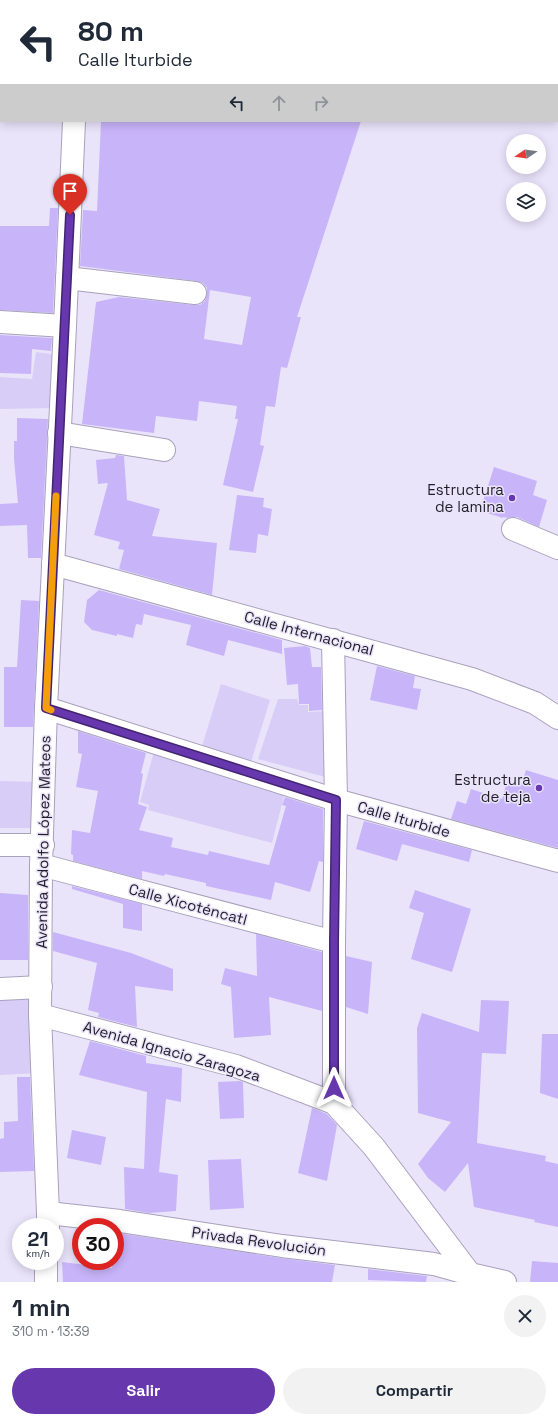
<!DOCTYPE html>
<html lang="es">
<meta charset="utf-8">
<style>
:root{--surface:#fff;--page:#f2f2f3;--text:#1f2937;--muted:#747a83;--accent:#6737ae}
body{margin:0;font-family:"Space Grotesk",sans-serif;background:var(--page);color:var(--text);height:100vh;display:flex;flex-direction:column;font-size:15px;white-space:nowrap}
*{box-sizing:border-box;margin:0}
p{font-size:13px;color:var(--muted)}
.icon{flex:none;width:22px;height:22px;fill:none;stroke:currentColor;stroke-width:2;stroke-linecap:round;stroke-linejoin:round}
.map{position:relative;height:1282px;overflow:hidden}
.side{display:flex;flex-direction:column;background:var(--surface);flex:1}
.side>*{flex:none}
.guide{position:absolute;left:0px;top:0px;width:558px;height:122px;box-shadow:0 2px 10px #0003;background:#fff;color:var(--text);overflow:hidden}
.needle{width:26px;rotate:257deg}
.buttons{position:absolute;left:506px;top:134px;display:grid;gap:8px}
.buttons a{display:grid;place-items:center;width:40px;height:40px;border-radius:50%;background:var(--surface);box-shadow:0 2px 10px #0003;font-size:20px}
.speed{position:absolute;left:12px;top:1218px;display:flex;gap:8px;font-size:20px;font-weight:700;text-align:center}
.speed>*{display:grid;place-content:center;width:52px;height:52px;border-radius:50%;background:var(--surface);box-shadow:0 2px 10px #0003;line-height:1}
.speed small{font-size:10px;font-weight:400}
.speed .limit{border:6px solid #d22;background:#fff;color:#111}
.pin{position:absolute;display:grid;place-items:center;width:34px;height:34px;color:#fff;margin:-41px -17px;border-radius:50% 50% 50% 0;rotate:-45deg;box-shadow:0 0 4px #0007}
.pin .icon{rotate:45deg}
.me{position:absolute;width:44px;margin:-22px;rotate:0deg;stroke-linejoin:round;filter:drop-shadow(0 0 3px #0008)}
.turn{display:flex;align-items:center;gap:14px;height:84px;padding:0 12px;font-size:18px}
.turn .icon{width:52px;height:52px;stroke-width:2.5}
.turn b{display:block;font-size:28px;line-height:34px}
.lanes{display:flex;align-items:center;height:38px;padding:0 12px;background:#0003;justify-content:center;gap:20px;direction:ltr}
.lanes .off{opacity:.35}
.round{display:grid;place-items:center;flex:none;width:42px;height:42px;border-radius:21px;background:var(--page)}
.headline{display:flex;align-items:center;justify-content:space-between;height:68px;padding:0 12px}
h1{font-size:24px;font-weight:600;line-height:30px}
.cta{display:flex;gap:8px;margin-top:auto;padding:8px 12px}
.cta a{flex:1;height:46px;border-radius:24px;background:var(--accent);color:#fff;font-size:16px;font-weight:600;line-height:46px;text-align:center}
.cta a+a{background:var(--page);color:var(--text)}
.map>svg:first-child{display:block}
.green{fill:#d8cdf6}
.building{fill:#c8b4f9;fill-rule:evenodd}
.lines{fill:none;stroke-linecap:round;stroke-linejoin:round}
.minor-casing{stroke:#a8a1bc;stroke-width:24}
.minor{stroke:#fff;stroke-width:22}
.route-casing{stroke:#432471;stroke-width:10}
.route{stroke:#6737ae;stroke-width:7}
.slow{stroke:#f59e0b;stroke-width:7}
.poi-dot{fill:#6737ae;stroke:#eae4fb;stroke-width:1.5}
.labels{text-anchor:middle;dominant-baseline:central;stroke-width:3;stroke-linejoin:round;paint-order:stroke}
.poi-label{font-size:15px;fill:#201d27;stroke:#eae4fb;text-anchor:end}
.street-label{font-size:15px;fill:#201d27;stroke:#eae4fb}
</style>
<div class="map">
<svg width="558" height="1282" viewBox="0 0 558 1282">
<rect width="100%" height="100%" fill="#eae4fb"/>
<!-- green -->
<g class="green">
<path d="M36,352L58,355L54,408L0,409V377L32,379Z"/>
<path d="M221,684L270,700L251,762L202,746Z"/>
<path d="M278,699H297L299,705H308V712L328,711L333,779L258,759Z"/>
<path d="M154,752L286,788L272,843L148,810L149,805L140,802Z"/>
<path d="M0,781L40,782L38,828H0Z"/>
<path d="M35,991L39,1073L0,1075V993Z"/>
</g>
<!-- building -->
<g class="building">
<path d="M101,121H361L297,317H301L287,368L281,367L275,407L266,406L260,445L264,446L253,492L223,485L238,419H235L237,406L199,401L197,421L156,416L154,433L82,424L96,302L119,297L194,305H200L205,301L207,294V288L203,283L196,281L80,266L83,210L97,211ZM210,290L251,297L242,345L204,339Z"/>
<path d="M50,208H58L53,313L0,310V226H49Z"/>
<path d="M0,335L52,338L51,351L32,349L31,374L0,373Z"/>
<path d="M17,418L48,419L41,558H28L27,525L0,526V504L18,503L14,459V441H17Z"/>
<path d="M116,455L124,456L127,500L160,509L152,536L217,543L212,595L119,569L124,550L118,549L120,542L94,535L108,483L98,484L96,460L115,458Z"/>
<path d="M494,467L537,481L533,495L547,500L539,527L517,517H512L508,518L503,517V518L480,511Z"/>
<path d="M237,495L264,498L263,507L272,509L268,536L258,534L256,553L229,550Z"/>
<path d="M99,590L282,640V654L228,640L224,656L186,645L191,625L144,614L142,625L136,624L133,638L117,634V636L92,630L84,622L87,600Z"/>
<path d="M21,600L39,601L33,727H4V667H17Z"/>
<path d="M305,646L310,648L312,667H321L322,710L309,711V704H299L298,684L287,685L284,648Z"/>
<path d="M377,666L415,676L413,688L421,689L417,710L370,700Z"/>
<path d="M78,731L146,753L141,773L143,774L138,804L147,807L139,830L173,838L171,847L208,855L209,851L269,865L286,806L282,805L285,797L323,809V862L319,861L310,892L275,882L271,900L206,886V883L165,874L164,876L142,871V879L73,861V855L71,854L72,830L90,833L98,791L76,787L82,754L78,753Z"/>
<path d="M526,770L558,780V848L451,819L457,801L466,804L471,789L502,799L507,782L521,786Z"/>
<path d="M364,821L472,850L469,862L402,844L397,861L356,849Z"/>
<path d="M72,886L142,904V931L123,928V904L72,889Z"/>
<path d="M415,890L471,909L452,972L411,959L424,913L409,908Z"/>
<path d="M0,893L28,895V960H0Z"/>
<path d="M53,932L131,953L173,969V991L135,986L137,1027L98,1017L99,1013L88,1010L97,963L53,951Z"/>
<path d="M256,934L322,952V1011L269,997L271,1035L234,1038L231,987L221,984L225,968L257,976Z"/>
<path d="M346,956L372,962L368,1014L346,1007Z"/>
<path d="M481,1000L509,1001L506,1054L482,1053L477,1143L546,1156L545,1161L558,1164V1227L534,1222L535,1220L474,1207L468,1163L445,1192L428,1178L418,1164L451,1122L418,1113L417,1028L422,1013L479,1032Z"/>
<path d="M542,1034H558V1099L540,1093Z"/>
<path d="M90,1041L146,1056V1063L182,1068L181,1102L166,1099L159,1172L178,1175L176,1211L149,1213L125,1209L124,1167L144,1169L147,1092L79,1075Z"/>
<path d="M17,1077H30L34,1171L0,1172V1139L4,1138V1122L18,1121Z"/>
<path d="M240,1081L243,1082L244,1118L220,1119L218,1082Z"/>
<path d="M312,1108L327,1114L337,1125L327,1181L298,1173Z"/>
<path d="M72,1130L106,1137L101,1165L67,1158Z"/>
<path d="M241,1159L244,1208L210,1210L208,1160Z"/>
<path d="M118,1233L280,1258L335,1265L332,1282H63L62,1262L112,1268L113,1261H115V1252Z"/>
<path d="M532,1261L558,1263V1282H530Z"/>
<path d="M368,1269L427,1276L426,1282L368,1280Z"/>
</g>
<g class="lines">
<!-- minor casing -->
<g class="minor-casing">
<g id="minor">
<path d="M0,28L1,29"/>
<path d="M67,278L195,293"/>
<path d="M0,322L65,326"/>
<path d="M59,433L164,450"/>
<path d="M513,529L558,548"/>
<path d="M53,564L472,679L535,703L558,718"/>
<path d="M333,640L336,800L334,942V1103"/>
<path d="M46,708L336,800L558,861"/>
<path d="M0,845H43"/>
<path d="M41,865L334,942"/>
<path d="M0,989L41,987"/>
<path d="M40,1015L236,1066L334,1103L374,1147L470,1274L505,1282"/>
<path d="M48,1213L120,1221L282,1246L434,1264L470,1274"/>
<path d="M48,1227V1213L40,1015L41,865L46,708L65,326L74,121"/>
<path d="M46,1282V1261"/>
</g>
</g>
<!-- minor -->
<use href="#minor" class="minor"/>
</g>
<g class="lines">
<!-- route casing -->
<g class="route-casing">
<path id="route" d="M70,215L46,708L336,800L334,942V1088"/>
</g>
<!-- route -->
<use href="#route" class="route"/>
<!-- slow -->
<path class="slow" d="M51,710L46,708L56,496"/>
</g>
<!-- markers -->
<g class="poi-dot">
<circle cx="512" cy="498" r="4"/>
<circle cx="539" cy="788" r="4"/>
</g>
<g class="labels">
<!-- poi labels -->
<g class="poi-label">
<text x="504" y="489">Estructura<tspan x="504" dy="17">de lamina</tspan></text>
<text x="531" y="779">Estructura<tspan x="531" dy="17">de teja</tspan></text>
</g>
<!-- street labels -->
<g class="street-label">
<text transform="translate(309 633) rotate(15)">Calle Internacional</text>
<text transform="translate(404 819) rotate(16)">Calle Iturbide</text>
<text transform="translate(43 842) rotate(-89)">Avenida Adolfo López Mateos</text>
<text transform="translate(188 904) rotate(15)">Calle Xicoténcatl</text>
<text transform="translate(172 1051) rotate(16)">Avenida Ignacio Zaragoza</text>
<text transform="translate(259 1241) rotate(8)">Privada Revolución</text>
</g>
</g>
</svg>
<div class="buttons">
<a><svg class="needle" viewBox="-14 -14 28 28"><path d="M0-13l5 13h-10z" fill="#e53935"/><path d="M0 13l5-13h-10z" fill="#747a83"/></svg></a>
<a><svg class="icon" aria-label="layers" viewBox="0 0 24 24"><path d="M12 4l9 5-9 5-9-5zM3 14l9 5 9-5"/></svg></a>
</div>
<div class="speed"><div>21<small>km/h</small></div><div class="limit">30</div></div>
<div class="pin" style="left:70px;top:215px;background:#d93025"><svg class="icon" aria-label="arrive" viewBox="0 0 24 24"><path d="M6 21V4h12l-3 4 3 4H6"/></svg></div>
<svg class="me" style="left:334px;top:1088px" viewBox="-20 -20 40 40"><path d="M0-17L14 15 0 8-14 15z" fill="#6737ae" stroke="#fff" stroke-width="4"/></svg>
<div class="guide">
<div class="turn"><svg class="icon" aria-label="left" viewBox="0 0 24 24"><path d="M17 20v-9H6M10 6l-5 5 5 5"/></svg><div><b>80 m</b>Calle Iturbide</div></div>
<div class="lanes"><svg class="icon" aria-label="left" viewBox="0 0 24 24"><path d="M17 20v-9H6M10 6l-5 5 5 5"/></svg><svg class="icon off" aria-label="ahead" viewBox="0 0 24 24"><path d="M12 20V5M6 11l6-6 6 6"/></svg><svg class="icon off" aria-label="right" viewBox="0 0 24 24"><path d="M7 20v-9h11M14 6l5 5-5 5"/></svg></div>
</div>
</div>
<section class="side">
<div class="headline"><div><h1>1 min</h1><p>310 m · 13:39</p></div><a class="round"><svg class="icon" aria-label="close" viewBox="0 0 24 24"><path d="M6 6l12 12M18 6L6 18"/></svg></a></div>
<div class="cta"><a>Salir</a><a>Compartir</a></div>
</section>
